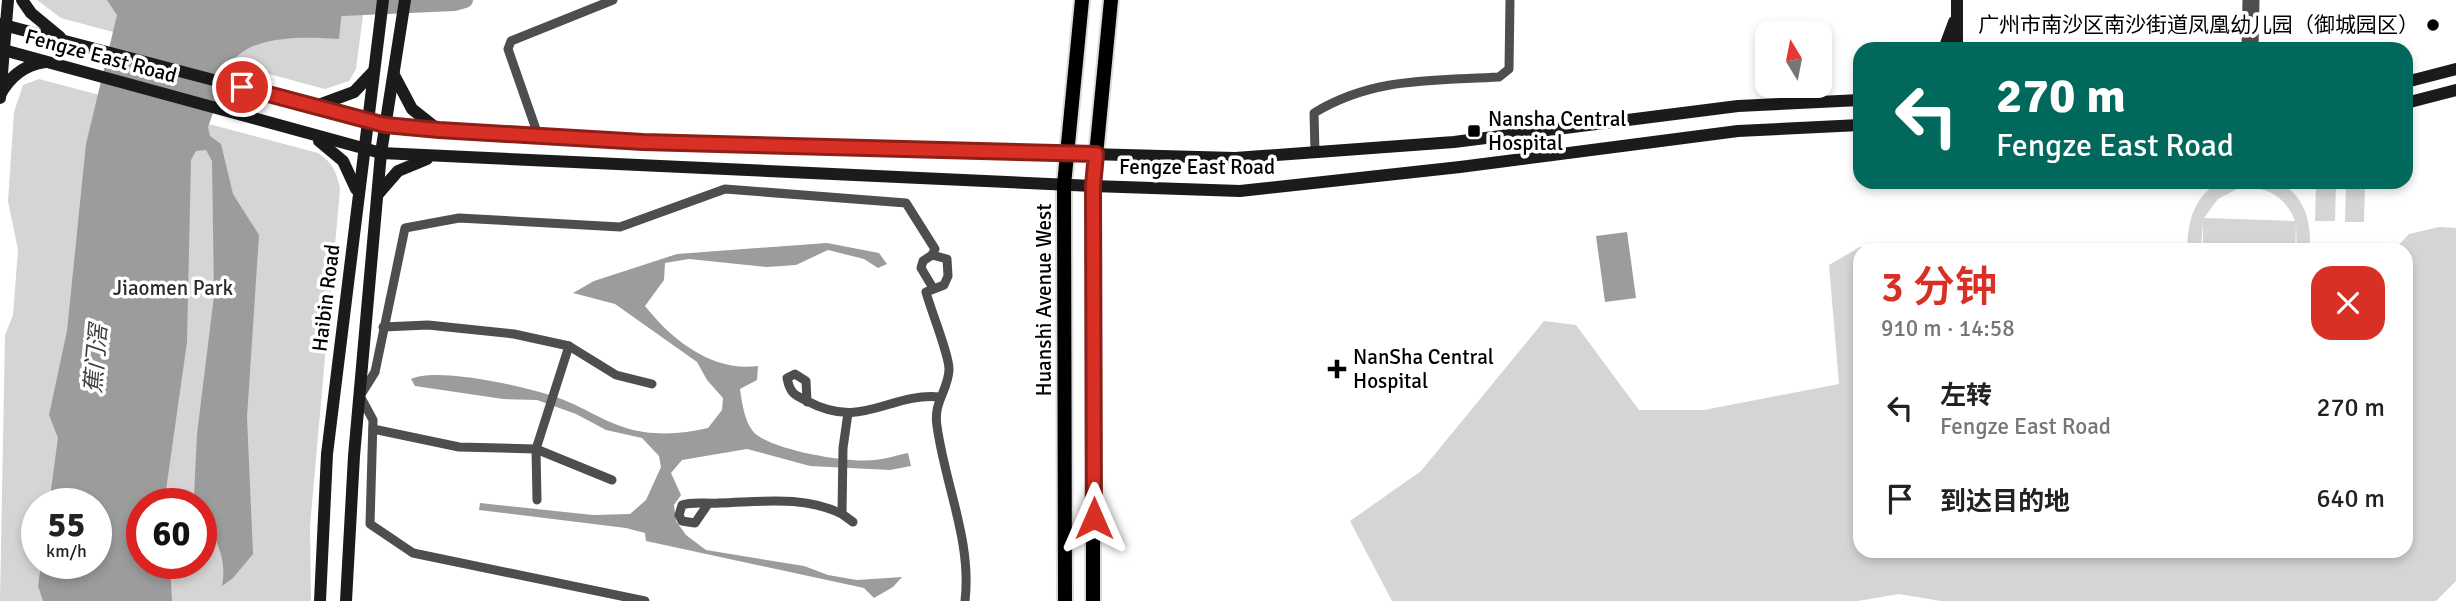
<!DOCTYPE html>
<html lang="zh">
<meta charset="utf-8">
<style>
:root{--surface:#fff;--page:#f2f2f2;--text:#222;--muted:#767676;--accent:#d93025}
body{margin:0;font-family:Signika,"Noto Sans SC",sans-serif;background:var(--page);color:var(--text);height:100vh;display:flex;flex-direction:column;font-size:26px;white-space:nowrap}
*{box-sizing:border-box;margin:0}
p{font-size:23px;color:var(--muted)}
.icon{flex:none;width:38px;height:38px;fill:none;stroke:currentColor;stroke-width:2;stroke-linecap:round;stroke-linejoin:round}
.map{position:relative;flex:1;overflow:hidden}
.details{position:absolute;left:1853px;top:243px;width:560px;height:315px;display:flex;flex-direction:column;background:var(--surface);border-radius:21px;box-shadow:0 4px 10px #0003}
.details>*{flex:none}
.top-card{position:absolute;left:1853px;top:42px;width:560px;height:147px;border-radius:21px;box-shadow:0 4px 10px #0003;background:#00695c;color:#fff;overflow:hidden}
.needle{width:46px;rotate:350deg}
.tools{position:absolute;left:1755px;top:21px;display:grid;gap:14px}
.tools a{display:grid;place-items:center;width:77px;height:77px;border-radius:14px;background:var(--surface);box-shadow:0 4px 10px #0003;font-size:35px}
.speed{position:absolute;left:21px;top:488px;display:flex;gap:14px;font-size:35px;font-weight:700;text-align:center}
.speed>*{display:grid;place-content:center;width:91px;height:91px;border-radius:50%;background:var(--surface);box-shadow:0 4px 10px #0003;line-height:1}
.speed small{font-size:18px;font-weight:400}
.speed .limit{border:10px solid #d22;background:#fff;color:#111}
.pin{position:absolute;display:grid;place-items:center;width:60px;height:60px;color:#fff;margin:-30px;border:4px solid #fff;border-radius:50%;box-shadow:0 2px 7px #0007}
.me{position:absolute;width:77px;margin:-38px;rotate:0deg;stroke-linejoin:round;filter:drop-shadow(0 0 5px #0008)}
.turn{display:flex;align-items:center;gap:24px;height:147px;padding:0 28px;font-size:32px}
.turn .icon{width:91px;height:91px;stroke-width:2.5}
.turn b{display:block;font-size:49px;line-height:60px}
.round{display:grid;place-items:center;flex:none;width:74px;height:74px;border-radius:21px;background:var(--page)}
.overview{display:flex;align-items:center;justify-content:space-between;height:119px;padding:0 28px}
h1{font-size:42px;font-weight:600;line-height:52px;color:var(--accent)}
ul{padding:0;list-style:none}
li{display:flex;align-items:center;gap:21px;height:91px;padding:0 28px}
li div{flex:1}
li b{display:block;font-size:26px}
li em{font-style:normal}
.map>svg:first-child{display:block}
.green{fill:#d5d5d5;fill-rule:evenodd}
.water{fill:#9c9c9c}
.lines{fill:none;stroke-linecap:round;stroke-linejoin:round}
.river{stroke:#9c9c9c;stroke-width:16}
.primary-casing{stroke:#dbdbdb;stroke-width:18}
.street{stroke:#4e4e4e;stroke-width:9}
.secondary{stroke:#1b1b1b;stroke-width:12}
.primary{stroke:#000;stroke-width:14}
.route-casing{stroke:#8d1f18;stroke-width:18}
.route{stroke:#d93025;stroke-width:12}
.poi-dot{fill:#000;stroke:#fff;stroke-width:2.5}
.labels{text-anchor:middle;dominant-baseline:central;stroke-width:7;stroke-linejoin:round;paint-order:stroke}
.poi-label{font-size:21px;fill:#000;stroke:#fff;text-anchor:start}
.street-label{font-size:21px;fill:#000;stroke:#fff}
.park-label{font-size:21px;fill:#2c2c2c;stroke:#fff}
.water-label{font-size:23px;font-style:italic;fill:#3d3d3d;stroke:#fff}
</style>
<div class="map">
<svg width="2456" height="601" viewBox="0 0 2456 601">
<rect width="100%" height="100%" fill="#fff"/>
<!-- green -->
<g class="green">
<path d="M37,0H365L356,69L349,81L325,89L61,18Z"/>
<path d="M39,79L318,153C332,162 337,172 340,189L310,526L311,601H0L5,335L13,315L18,250L8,201L14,112L23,85ZM37,504H96V564H37ZM142,504H201V564H142Z"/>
<path d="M2219,182H2279C2306,197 2311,222 2310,250H2297L2296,225L2295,250H2203V222L2201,250H2187C2188,221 2193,198 2219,182ZM2239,188C2264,185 2286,196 2295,221L2204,218L2218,199Z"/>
<path d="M2316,183H2336L2335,221H2315Z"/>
<path d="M2346,184H2365L2364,222H2345Z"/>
<path d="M2439,227L2456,228V581L2436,601H1941L1899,594L1858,601H1392L1350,521L1421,471L1544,321L1576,325L1639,410H1704L1839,384L1829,265L1860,247L1900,250H1860V551H2406V250H2394L2409,234Z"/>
</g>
<!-- water -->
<g class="water">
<path d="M107,0H343L339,39C309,37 255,34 234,60C225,71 214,113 208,127L210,136L221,144L233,194L259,235L247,417L253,554L233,578L222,586C228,556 214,537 201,511V504H198L194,496L197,434L214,296L212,161L206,150L196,151L191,160L187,342L166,490L167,504H142V564H170L172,601H43L38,586L41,564H96V504H49L58,438L49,415L67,331L86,144L117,15Z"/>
<path d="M1627,232L1636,298L1605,302L1596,236Z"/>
<path d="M827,243L879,253L887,264L878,268L864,259L828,250L796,265L767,267L689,259L665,263L664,280L645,306C672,340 712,372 758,366L757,380L740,389C742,403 745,426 757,435C779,451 848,463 875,460C886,459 897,455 908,453L911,466L890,470L810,466L747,449L682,460L671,473L681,495L674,505L676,521L686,535L706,550L804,566L828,575L857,580L902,577L893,587L874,598L864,588L646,541L645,533L626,528L479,510L480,503L593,515L630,514L646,500L661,467L659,456L642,438L606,430L576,414L537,400L503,399L415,386L411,379C438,366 534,388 564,400C591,411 614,428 644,432C667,435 686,433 708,428L722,410L723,398L707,380L697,362L615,304L573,293L594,281L677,254Z"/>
</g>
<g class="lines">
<!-- river -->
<path class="river" d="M342,8L454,3L465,0"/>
<!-- primary casing -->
<g class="primary-casing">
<g id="primary">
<path d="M1065,601L1064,185L1082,0"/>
<path d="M1093,601V186L1111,0"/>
</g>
</g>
<!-- street -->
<g class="street">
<path d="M2246,49L2247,0"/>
<path d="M2254,49L2255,0"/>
<path d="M538,135L508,49L511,41L613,0"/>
<path d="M1315,152L1314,113C1373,77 1431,81 1499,77L1509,69L1510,0"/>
<path d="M933,288L921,268L923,261L932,255L947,259L948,276L944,285L926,292C930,308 950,357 949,370C948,391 933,402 937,426C945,485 972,541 965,601"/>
<path d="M383,327L428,325L514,334L569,346L616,375L652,384"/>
<path d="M807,402L806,381L795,374L787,378C790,393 794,395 807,401C863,431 889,392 940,397"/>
<path d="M848,413L843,448L842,514L853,522"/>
<path d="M373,429L459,447L536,449L569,346"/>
<path d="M537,500L536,449L612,480"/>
<path d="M708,504L695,523L682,521L679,515L682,505C694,501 706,504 719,503C761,502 803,495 842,514"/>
<path d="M645,601L413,553L370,524L373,420L360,396L375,372L405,228L459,218L620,227L725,189L906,203L935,249L932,255"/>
</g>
<!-- secondary -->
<g class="secondary">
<path d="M22,0L31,13L60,37"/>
<path d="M0,24L385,125L643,142L1235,158L1454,142L1738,106L1860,100"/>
<path d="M0,49L381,153L1093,186L1240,191L1460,167L1738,131L1860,125"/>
<path d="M1944,49L1954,22"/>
<path d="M1957,49V0"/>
<path d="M394,75L412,109L436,128"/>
<path d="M2406,82L2456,69"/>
<path d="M0,95C10,76 24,65 45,62"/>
<path d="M0,98L8,0"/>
<path d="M2406,103L2456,90"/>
<path d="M316,106L354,92L374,71"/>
<path d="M319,141L343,161L356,189"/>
<path d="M378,194L398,171L427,159"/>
<path d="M320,601L327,454L383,0"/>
<path d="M346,601L354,456L381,153L405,0"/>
</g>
<!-- primary -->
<use href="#primary" class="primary"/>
</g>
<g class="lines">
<!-- route casing -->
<g class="route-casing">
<path id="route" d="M242,87L385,125L439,130L643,142L1096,154L1093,186L1094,518"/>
</g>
<!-- route -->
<use href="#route" class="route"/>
</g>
<!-- markers -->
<g class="poi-dot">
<circle cx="2433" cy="25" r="7"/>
<rect x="1467" y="124" width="14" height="14" rx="3.5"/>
<path d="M1333.5 358.5h7v7h7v7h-7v7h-7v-7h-7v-7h7z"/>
</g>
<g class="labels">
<!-- poi labels -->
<g class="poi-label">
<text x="2419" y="25" text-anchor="end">广州市南沙区南沙街道凤凰幼儿园（御城园区）</text>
<text x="1488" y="119">Nansha Central<tspan x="1488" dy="24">Hospital</tspan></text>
<text x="1353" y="357">NanSha Central<tspan x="1353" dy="24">Hospital</tspan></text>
</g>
<!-- street labels -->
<g class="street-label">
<text transform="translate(101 56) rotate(15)">Fengze East Road</text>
<text x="1197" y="167">Fengze East Road</text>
<text transform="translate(326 298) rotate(-83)">Haibin Road</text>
<text transform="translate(1044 300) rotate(-90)">Huanshi Avenue West</text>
</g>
<!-- park labels -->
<g class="park-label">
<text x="173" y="288">Jiaomen Park</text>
</g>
<!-- water labels -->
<g class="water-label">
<text transform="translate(96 359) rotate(-85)">蕉门滘</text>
</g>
</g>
</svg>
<div class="tools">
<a><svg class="needle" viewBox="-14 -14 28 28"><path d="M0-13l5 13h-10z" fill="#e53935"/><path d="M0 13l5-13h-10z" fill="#767676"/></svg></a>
</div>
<div class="speed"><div>55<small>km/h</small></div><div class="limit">60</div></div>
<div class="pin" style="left:242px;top:87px;background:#d93025"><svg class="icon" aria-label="arrive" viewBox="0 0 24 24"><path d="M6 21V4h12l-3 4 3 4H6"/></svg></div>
<svg class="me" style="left:1094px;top:518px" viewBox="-20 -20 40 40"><path d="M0-17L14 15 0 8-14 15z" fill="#d93025" stroke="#fff" stroke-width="4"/></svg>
<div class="top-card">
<div class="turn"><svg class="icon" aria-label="left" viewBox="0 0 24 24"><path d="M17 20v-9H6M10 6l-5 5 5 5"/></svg><div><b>270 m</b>Fengze East Road</div></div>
</div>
<section class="details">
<div class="overview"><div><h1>3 分钟</h1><p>910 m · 14:58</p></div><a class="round" style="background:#d93025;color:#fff"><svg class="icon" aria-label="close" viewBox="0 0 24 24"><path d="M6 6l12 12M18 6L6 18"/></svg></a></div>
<ul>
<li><svg class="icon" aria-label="left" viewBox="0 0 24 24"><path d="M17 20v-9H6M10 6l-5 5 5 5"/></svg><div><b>左转</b><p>Fengze East Road</p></div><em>270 m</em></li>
<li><svg class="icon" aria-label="arrive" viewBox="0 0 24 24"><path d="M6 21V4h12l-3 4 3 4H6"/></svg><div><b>到达目的地</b></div><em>640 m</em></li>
</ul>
</section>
</div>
